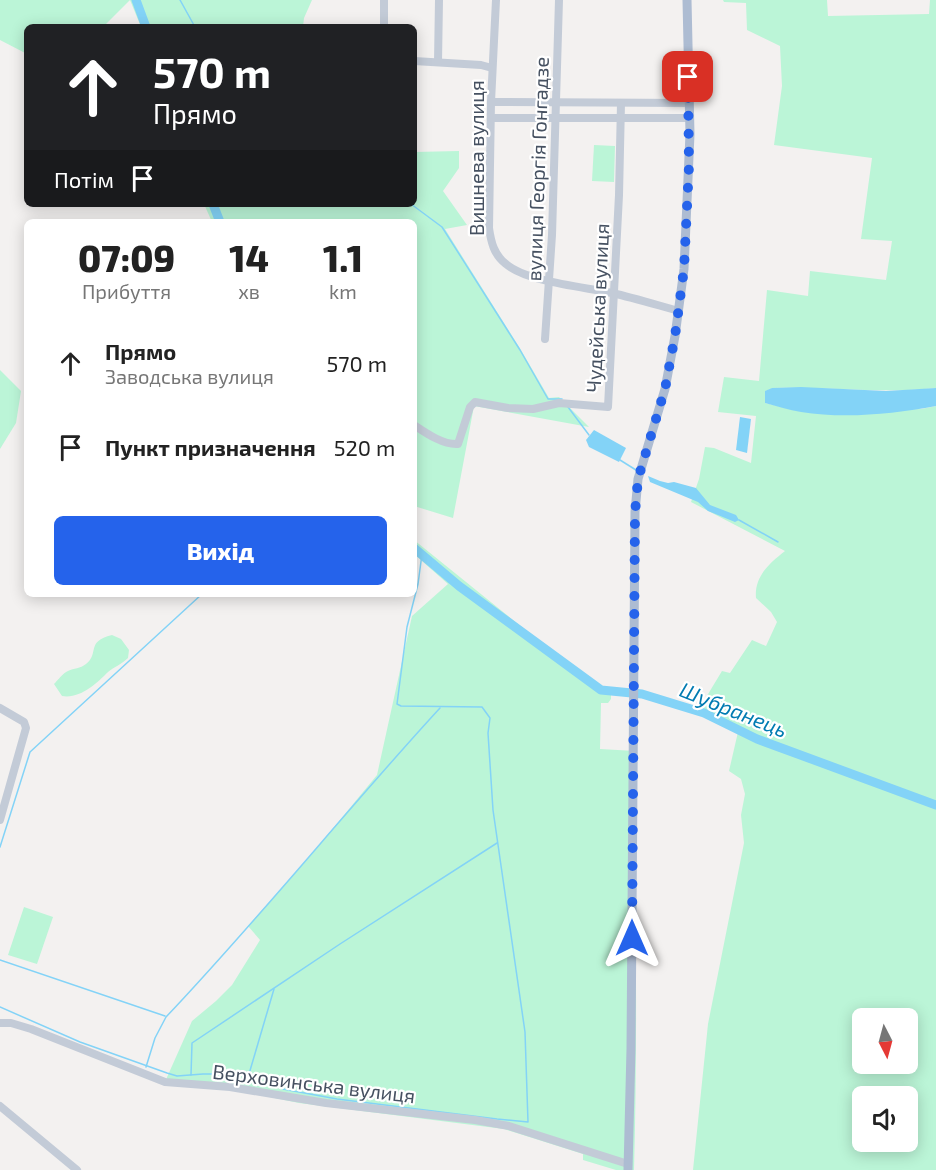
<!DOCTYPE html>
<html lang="uk">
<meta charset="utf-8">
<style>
:root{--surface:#fff;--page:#f6f6f6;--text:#222;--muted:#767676;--accent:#2563eb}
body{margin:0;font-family:"Exo 2",sans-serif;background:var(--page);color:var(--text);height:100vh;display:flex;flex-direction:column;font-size:22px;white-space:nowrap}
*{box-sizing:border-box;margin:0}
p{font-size:20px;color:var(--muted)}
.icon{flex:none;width:33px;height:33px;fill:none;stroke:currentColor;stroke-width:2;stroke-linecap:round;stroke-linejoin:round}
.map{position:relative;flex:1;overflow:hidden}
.side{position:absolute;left:24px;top:219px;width:393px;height:378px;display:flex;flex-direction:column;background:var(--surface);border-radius:9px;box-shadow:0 3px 15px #0003}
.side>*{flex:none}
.guide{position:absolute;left:24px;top:24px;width:393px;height:183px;border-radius:9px;box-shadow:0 3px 15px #0003;background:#202124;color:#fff;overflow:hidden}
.needle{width:39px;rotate:174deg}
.controls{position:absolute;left:852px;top:1008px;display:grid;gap:12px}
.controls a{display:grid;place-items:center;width:66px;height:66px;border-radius:9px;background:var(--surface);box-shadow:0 3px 15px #0003;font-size:30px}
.pin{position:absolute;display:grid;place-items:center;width:51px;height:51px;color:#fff;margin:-26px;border-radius:12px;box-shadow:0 3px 9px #0006}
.me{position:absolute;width:66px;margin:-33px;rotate:0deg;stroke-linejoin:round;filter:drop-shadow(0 0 4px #0008)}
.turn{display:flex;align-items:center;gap:21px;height:126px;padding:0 30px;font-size:27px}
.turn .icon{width:78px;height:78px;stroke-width:2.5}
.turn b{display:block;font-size:42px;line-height:51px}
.then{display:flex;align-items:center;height:57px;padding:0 30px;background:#0003;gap:12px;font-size:22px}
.eta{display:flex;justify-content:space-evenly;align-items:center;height:102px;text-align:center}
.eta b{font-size:36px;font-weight:800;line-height:42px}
.cta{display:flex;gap:12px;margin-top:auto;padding:12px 30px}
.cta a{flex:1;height:69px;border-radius:9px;background:var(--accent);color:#fff;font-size:24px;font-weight:800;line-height:69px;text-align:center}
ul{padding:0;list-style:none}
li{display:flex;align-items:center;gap:18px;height:84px;padding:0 30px}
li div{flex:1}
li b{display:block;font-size:22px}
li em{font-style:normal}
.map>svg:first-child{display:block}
.green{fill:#bbf5d7;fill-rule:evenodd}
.water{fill:#83d3f7}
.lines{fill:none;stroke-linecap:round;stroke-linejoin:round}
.stream{stroke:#83d3f7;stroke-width:1.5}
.river{stroke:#83d3f7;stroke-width:9}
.minor{stroke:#c3cbd7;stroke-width:8}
.major{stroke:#adbcd2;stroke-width:9}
.route{stroke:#2563eb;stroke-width:10;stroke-dasharray:0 18}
.labels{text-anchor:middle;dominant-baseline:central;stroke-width:4.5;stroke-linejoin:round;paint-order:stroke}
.street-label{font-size:20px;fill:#465161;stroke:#fff}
.water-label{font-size:21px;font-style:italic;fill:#017bb2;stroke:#fff}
</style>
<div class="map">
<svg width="936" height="1170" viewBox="0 0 936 1170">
<rect width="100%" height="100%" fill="#f3f1f0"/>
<!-- green -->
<g class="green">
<path d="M0,0H312L304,18L303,27H141L130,0L103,27H27V54L0,40Z"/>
<path d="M723,0H827L828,16L929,14L930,0H936V388C882,394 827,386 773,388L766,391L765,403L803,412L921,409L936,406V1170H693L708,1024L744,843L741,815L745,794L741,779L729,771L738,732L711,720L699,709L722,671L730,673L752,640L766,646L777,622L771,612L756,598C754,576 770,563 785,551L691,502L699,479L705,447L714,448L751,463L756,416L718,412L724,377L759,381L767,290L808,296L810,271L886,280L892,241L861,239L872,158L774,145L782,86L780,46L747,30L746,3L724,2ZM862,1018H908V1064H862ZM862,1096H908V1142H862Z"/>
<path d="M594,145L615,146L614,182L592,181Z"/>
<path d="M459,151V168L443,191L467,225L445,229L521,350L549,398L559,397L589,427L474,406L453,518L414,506V222H212L204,204H414V152Z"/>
<path d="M0,370L21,391L16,423L0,449Z"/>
<path d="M414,540L565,662L602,687L611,688V699L608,703H601L600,749L635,751C635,891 638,1031 634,1170H616L583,1160V1154L504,1129L299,1103L241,1091L164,1084L192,1021L216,1001L232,985L260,940L248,926L311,855L377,775L412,616L448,584L414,554Z"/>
<path d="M112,635L121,639L129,650L128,658C122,664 114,667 108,672C96,684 80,699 62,696L54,684C58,680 63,673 68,671C74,668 80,669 86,664C100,653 85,642 112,635Z"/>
<path d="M24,907L53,917L37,964L8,955Z"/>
</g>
<!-- water -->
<g class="water">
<path d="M801,387L886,391L936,388V406C893,414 845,419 801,412C789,410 777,406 765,403V391L772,388Z"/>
<path d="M740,417L751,419L747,453L736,450Z"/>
<path d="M594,430L626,448L619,462L589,447L586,440Z"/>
<path d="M648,476L660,481L668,483L674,482L696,488L710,505L736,515L739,520L735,522L708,511L698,502L650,482Z"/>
</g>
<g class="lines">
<!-- stream -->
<g class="stream">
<path d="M180,0L195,27"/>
<path d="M411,204L442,227L520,350L548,399H562"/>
<path d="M568,407L589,435"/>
<path d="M620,460L636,470"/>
<path d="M739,520L778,542"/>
<path d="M0,847L30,752L202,594"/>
<path d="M0,960L165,1016"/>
<path d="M0,1007L80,1042L167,1073L177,1076L203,1074H249L274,989"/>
<path d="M146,1067L155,1038L166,1017C261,917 347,809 440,708"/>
<path d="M249,1074L268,1079L283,1089L337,1099L497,1119L528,1122L525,1032L493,810L488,733L490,718L482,707L401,706L397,704L407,627L418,584L422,554"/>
<path d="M191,1075L192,1043L340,944L497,843"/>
</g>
<!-- river -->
<g class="river">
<path d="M136,0L146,27"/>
<path d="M213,204L220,222"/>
<path d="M414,548L459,586L601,690L642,694L704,713L757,739L936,805"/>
</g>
<!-- minor -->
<g class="minor">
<path d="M496,0L491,102L489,228C491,242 494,255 506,264C527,282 584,287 612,293C634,298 657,305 679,311"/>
<path d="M384,27V0"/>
<path d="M414,61L481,65L492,68"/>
<path d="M438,62L439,0"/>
<path d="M491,102L689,103"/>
<path d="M491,118H689"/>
<path d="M545,339L552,235L559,0"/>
<path d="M414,425C426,433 443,445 458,444L470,407L475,402L508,408L533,409L559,403L608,407L619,195L621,103"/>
<path d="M0,708L24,722L26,728L0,820"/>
<path d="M0,1023H11L31,1029L165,1082L230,1087L326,1103L475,1120L509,1126L628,1164"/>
<path d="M0,1106L77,1170"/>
</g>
<!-- major -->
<path class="major" d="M628,1170L631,1049L635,512L638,479L665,389L675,336L684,269L690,134L687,0"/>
</g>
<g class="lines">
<!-- route -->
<path class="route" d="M632,938L635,513L638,479L665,389L675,336L684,269L689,166L688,77"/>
</g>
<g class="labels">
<!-- street labels -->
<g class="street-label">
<text transform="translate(476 158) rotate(-90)">Вишнева вулиця</text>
<text transform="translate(537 169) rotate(-88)">вулиця Георгія Гонгадзе</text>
<text transform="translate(597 308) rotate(-87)">Чудейська вулиця</text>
<text transform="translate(314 1083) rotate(7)">Верховинська вулиця</text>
</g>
<!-- water labels -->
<g class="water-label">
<text transform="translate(734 709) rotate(22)">Шубранець</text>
</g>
</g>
</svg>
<div class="controls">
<a><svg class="needle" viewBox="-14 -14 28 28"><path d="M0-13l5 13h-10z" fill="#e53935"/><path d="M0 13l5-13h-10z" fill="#767676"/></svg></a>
<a><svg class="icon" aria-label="sound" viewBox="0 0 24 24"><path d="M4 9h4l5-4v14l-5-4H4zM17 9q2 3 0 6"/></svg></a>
</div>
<div class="pin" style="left:688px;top:77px;background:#d93025"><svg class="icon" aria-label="arrive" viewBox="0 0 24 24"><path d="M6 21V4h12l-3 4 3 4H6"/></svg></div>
<svg class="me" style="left:632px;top:938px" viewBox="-20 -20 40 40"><path d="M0-17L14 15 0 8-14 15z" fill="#2563eb" stroke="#fff" stroke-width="4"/></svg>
<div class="guide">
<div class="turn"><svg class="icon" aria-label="ahead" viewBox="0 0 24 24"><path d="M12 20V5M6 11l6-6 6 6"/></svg><div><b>570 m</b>Прямо</div></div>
<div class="then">Потім<svg class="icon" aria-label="arrive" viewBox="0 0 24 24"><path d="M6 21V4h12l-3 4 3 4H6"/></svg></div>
</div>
<section class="side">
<div class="eta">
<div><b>07:09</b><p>Прибуття</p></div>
<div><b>14</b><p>хв</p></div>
<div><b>1.1</b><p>km</p></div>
</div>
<ul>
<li><svg class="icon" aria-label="ahead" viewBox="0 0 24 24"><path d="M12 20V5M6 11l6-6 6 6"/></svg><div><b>Прямо</b><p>Заводська вулиця</p></div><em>570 m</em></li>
<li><svg class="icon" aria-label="arrive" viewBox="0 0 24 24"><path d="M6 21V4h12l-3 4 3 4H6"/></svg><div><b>Пункт призначення</b></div><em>520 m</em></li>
</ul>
<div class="cta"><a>Вихід</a></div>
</section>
</div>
